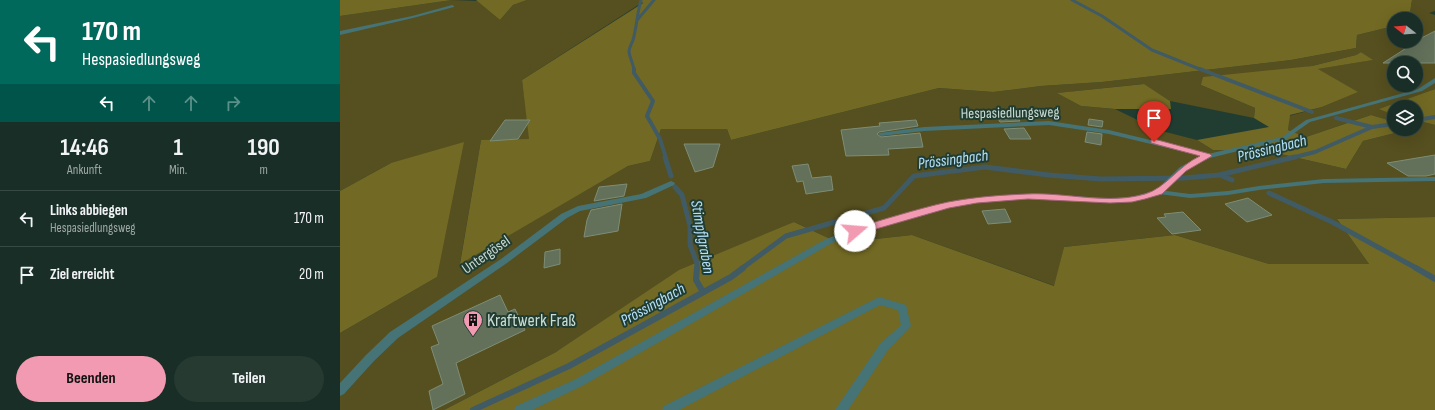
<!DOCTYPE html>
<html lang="de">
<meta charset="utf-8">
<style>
:root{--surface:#192e26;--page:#263a32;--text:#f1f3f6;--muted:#9fa8a7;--line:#374a43;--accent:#f19ab1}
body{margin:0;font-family:"Sofia Sans Condensed",sans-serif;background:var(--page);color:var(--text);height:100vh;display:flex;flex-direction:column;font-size:15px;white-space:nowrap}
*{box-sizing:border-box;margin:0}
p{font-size:13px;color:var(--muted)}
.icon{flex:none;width:22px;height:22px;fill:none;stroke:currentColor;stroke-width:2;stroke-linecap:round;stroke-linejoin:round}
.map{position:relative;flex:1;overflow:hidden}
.drawer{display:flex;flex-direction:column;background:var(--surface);width:340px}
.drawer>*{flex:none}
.hud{background:#00695c;color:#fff;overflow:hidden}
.needle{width:26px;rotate:287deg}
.tools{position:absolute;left:1047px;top:12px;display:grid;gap:8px}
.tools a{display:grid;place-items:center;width:36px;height:36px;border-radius:50%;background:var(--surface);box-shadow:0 4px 16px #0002,0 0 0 1px var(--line);font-size:20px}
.pin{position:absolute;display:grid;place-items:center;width:34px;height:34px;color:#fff;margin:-41px -17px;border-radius:50% 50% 50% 0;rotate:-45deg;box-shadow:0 0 4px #0007}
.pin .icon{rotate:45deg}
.me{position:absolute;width:44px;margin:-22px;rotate:72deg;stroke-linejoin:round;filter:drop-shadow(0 0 3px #0008)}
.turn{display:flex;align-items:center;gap:14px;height:84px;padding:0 16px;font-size:18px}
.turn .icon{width:52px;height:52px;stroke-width:2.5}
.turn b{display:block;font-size:28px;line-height:34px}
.lanes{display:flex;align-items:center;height:38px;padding:0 16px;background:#0003;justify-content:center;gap:20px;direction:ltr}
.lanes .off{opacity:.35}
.eta{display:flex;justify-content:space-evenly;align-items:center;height:68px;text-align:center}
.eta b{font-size:24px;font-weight:700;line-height:28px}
.button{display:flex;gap:8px;margin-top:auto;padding:8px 16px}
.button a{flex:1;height:46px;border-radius:24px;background:var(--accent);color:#111;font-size:16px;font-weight:700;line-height:46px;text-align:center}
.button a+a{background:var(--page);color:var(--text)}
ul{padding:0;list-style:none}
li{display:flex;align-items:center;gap:12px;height:56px;padding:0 16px;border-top:1px solid var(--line)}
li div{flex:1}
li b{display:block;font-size:15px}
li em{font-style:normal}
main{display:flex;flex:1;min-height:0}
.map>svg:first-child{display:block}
.green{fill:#564f1f;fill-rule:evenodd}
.forest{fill:#726924}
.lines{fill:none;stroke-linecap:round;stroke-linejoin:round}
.stream-far3{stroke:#415b64;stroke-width:3}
.stream-far2{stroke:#415b64;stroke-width:4}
.stream-far1{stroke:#415b64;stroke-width:5}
.stream{stroke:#415b64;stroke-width:6}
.building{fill:#63715b;stroke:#7e8d76}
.lane{fill:#457376;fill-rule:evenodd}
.street{fill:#457376;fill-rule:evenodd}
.route{fill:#f19ab1;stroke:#9d6473}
.labels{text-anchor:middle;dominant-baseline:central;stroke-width:4;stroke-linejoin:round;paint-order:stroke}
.street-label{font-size:15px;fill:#ccdcd5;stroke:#213d32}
.water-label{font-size:16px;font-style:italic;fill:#b6e1fb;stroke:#213d32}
.near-poi-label{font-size:18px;fill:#ccdcd5;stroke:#213d32;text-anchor:start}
</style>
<main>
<section class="drawer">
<div class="hud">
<div class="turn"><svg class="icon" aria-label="left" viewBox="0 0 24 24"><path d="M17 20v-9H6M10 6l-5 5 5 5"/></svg><div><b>170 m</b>Hespasiedlungsweg</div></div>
<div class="lanes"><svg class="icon" aria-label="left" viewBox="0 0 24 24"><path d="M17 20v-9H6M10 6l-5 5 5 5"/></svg><svg class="icon off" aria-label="ahead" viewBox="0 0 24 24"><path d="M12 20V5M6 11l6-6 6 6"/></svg><svg class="icon off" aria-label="ahead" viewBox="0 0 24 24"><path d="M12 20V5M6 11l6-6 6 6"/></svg><svg class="icon off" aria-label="right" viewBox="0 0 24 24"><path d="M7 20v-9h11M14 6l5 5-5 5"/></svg></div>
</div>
<div class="eta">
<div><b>14:46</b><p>Ankunft</p></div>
<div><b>1</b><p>Min.</p></div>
<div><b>190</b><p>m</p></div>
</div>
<ul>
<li><svg class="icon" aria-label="left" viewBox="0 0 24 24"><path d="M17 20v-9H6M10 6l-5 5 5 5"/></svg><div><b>Links abbiegen</b><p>Hespasiedlungsweg</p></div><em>170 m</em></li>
<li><svg class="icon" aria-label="arrive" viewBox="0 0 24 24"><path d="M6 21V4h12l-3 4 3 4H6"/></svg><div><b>Ziel erreicht</b></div><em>20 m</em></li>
</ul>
<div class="button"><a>Beenden</a><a>Teilen</a></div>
</section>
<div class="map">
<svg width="1095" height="410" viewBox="0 0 1095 410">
<rect width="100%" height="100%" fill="#213d32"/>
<!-- green -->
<path class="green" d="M112,0L138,1L160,20L173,5L187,0H300L303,2L182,80L190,140H141L120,263L288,166L310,161L321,129H387L391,140L599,88L653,92L701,86L762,82L951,60L1016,48L1017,35L1054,26V41H1076V19H1069L1072,0H1095V11L1089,13L1095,15V89L1040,109L1054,115V127L1045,119L1031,115L966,137L948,130L949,116L982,107L1017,92L977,69L1032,60L1021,52L1016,55L972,66L861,85L915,108L914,118L830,101L803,84L718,93L741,106L775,109L818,130L857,140L873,150L932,152L1006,169L1023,141L1059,132L1056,129H1076V120L1095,125V217L997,219L1029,264H929L835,235L724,247L715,286L572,235L499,243L454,222L216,352L104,410H0V333L97,277L51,163L0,191V16ZM1054,63H1076V85H1054Z"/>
<!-- forest -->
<g class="forest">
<path d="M0,0H112L0,16Z"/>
<path d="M136,0H187L173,5L160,20Z"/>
<path d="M300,0H1072L1069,19H1054V26L1017,35L1016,48L951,60L762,82L701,86L653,92L599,88L391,140L387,129H321L310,161L288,166L120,264L141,140L189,139L182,80L303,3Z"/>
<path d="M1021,52L1033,60L978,69L1018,92L982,107L950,115L948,130L966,137L1031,115L1045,119L1054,127V129L1059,132L1023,141L1006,169L932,152L873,150L857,140L929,127L914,118L915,108L861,85L863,77L972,66L1016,55Z"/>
<path d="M804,84L830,101L831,109H775L741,106L717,93Z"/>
<path d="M1095,89V125L1076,120V107H1054V115L1039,109Z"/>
<path d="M124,142L97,277L0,333V191L51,163Z"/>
<path d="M1095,217V410H104L216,352L339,270L454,222L499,243L572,235L714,286L724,247L835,235L929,264H1029L997,219Z"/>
</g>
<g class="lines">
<!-- stream-far3 -->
<g class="stream-far3">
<path d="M732,0L762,16L812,50L862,70"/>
<path d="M298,19L314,0"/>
<path d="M294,70C293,63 290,58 289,52C289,48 292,43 293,40C297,26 297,13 301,0"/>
</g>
<!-- stream-far2 -->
<g class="stream-far2">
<path d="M294,69V73L313,101L307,116L320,139L326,158"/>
<path d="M860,69L972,112"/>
<path d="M996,118L1032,127"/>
<path d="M1076,120L1095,117"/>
<path d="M951,158L975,152L1032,127L1054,124"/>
</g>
<!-- stream-far1 -->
<g class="stream-far1">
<path d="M325,157L331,176"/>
<path d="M880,175L892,180"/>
<path d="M335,187L342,195L350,226V245L357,263V269"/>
<path d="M929,193L992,222L1078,269"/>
<path d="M401,269L446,236L544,208L574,176L645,167L709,175L761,179L844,178L879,175L955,157"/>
</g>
<!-- stream -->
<g class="stream">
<path d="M357,268L356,280L363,292"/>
<path d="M1076,268L1095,279"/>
<path d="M133,410L229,366L391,277L403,268"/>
</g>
</g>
<!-- building -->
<g class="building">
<path d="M1095,31V63H1043L1068,47L1066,46Z"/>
<path d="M676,115L680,121L660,122L657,117Z"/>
<path d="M749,119L763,121L762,127L748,125Z"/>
<path d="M165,120H190L178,139L150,141Z"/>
<path d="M576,120L578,126L539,132L537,134L541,137L580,133L583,147L548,149L549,155L506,156L501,130L540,126L539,123Z"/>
<path d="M684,128L691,139H670L664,129Z"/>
<path d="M747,132L762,134L761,145L745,142Z"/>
<path d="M344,144H380L373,167L355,172Z"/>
<path d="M1095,155V174L1086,176H1068L1047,163Z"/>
<path d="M468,164L472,178L491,176L493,190L466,194L463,181L457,182L452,166Z"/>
<path d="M287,184L284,196L254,201L259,187Z"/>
<path d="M908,198L932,215L907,222L885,204Z"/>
<path d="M282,204L278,231L244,237L247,220L251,210Z"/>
<path d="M665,209L671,222L648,224L642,211Z"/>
<path d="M843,212L861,230L832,234L817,218L826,217L824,214Z"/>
<path d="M220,249V264L204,268L205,252Z"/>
<path d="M160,295L168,312L175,309L185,330L116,363L125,394L93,410L89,391L103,384L91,347L99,344L92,326Z"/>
</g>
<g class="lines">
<!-- lane -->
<g class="lane">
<path d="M1095,177V181L984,183L919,190L888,195L850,198L819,194L815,192L819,190L850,194L888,191L919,186L984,179Z"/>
<path d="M331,181L335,183L334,185L306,198L240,211L227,218L167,263L58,338L34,361L4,394L0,396V383L26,355L50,332L161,259L221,214L238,206L301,194Z"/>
</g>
<!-- street -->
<g class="street">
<path d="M112,5L114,6V7L73,18L0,35V31L72,16Z"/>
<path d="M1095,78V83L1082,91L970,122L946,139L870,158L857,164L846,171L822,194L808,198L792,201L770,202L688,198L637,202L609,207L531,229L492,243L242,386L192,410H174L176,406L234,380L486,239L525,225L608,203L637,198L688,194L770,198L792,197L816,190L840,167L861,156L769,134L709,125L584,131L541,136L538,134L539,133L584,127L709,121L769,130L868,154L942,137L966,120L1078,89Z"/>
<path d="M539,297L566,305L571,326L548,350L508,410H495L540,344L561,325L558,310L540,305L339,410H322L324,406Z"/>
</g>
</g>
<!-- route -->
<path class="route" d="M814,139L870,154L872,156L846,171L822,194L805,199L792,202L770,203L688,199L637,203L609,208L515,235L510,231L511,229C543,220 576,209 608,202C634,197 661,195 687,194C726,192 767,205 805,194C826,188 838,166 860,156L811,143V140Z"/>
<!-- icons -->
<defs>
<g id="building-pin" transform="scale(1)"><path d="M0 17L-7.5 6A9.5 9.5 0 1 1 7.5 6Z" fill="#f19ab1" stroke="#213d32"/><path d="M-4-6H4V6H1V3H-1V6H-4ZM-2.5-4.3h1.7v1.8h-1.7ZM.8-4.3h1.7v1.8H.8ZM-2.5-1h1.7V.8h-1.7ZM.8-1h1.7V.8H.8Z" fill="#111"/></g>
</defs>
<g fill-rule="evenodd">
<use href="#building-pin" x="133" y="320"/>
</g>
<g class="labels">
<!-- street labels -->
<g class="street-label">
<text transform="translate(670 113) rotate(-1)">Hespasiedlungsweg</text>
<text transform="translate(146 255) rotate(-35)">Untergösel</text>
</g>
<!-- water labels -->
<g class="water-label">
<text transform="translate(932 149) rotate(-14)">Prössingbach</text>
<text transform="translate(613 160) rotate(-7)">Prössingbach</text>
<text transform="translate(362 237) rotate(80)">Stimpflgraben</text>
<text transform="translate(313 305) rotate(-29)">Prössingbach</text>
</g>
<!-- near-poi labels -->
<g class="near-poi-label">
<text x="147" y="320">Kraftwerk Fraß</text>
</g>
</g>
</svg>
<div class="tools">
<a><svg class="needle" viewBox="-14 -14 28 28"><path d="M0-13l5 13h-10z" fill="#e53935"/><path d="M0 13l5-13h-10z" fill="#9fa8a7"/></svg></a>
<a><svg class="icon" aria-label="search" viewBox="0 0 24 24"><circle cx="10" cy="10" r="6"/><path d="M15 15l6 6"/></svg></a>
<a><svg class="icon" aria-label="layers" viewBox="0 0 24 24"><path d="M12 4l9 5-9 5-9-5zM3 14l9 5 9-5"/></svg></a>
</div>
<div class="pin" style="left:814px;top:142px;background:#d93025"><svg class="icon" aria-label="arrive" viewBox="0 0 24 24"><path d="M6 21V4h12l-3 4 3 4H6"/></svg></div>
<svg class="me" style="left:515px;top:231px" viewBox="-20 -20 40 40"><circle r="19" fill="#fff"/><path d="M0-13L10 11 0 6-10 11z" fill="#f19ab1"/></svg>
</div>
</main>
